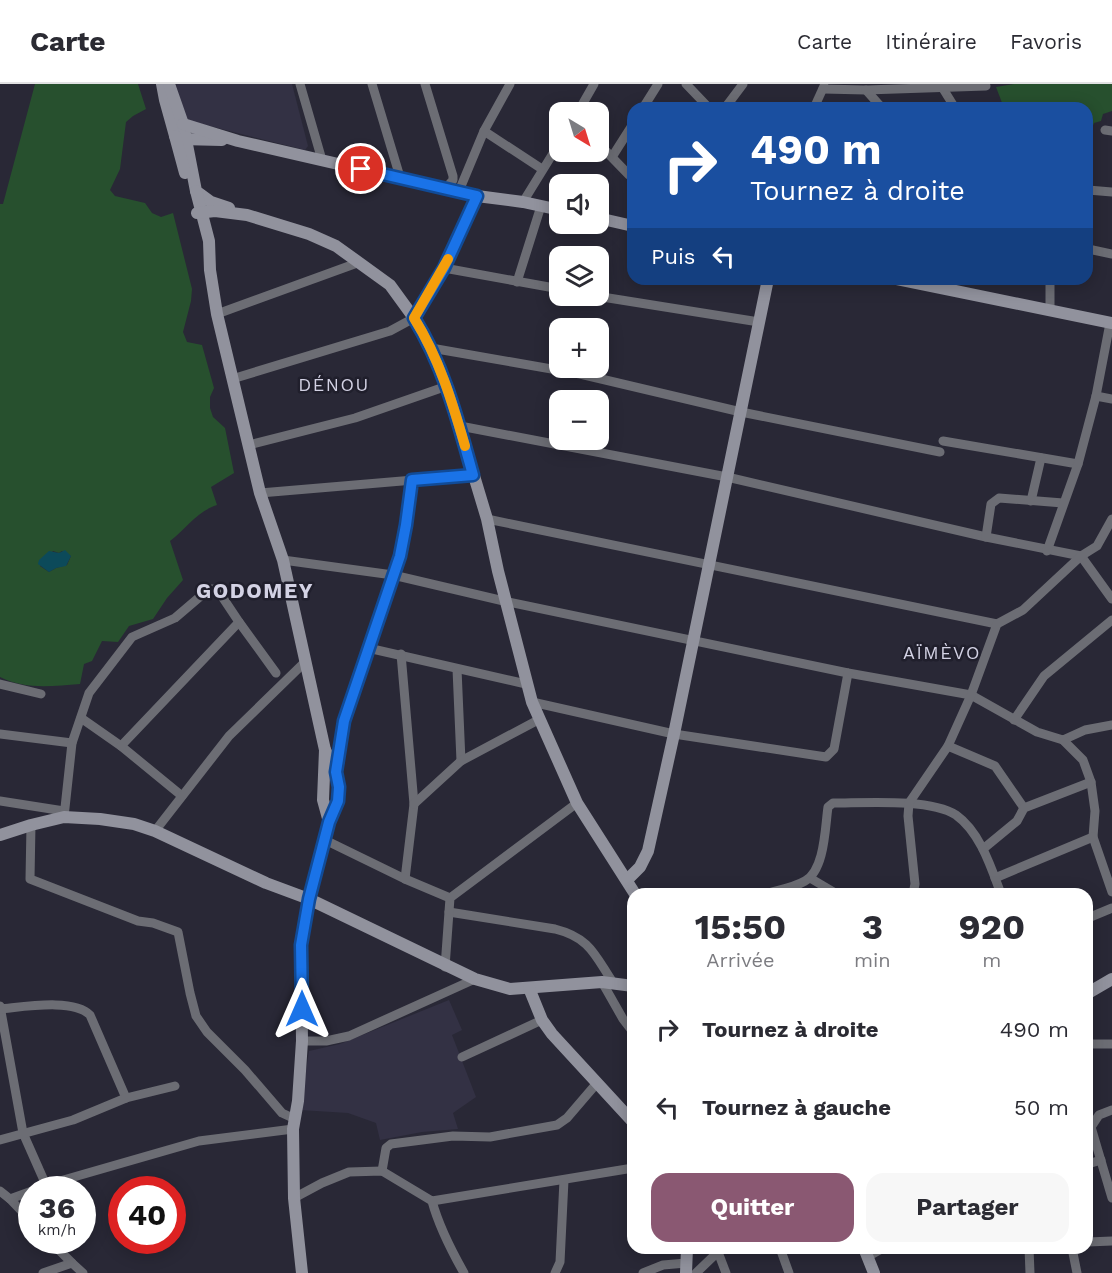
<!DOCTYPE html>
<html lang="fr">
<meta charset="utf-8">
<style>
:root{--surface:#fff;--page:#f7f7f7;--text:#2b2b33;--muted:#7c7c81;--line:#e1e1e2;--accent:#8a5872}
body{margin:0;font-family:"Work Sans",sans-serif;background:var(--page);color:var(--text);height:100vh;display:flex;flex-direction:column;font-size:22px;white-space:nowrap}
*{box-sizing:border-box;margin:0}
p{font-size:20px;color:var(--muted)}
.icon{flex:none;width:33px;height:33px;fill:none;stroke:currentColor;stroke-width:2;stroke-linecap:round;stroke-linejoin:round}
.map{position:relative;flex:1;overflow:hidden}
.drawer{position:absolute;left:627px;top:804px;width:466px;height:366px;display:flex;flex-direction:column;background:var(--surface);border-radius:18px;box-shadow:0 3px 15px #0003}
.drawer>*{flex:none}
.top-card{position:absolute;left:627px;top:18px;width:466px;height:183px;border-radius:18px;box-shadow:0 3px 15px #0003;background:#1a4fa0;color:#fff;overflow:hidden}
.needle{width:39px;rotate:142deg}
.tools{position:absolute;left:549px;top:18px;display:grid;gap:12px}
.tools a{display:grid;place-items:center;width:60px;height:60px;border-radius:12px;background:var(--surface);box-shadow:0 3px 15px #0003;font-size:30px}
.speed{position:absolute;left:18px;top:1092px;display:flex;gap:12px;font-size:30px;font-weight:700;text-align:center}
.speed>*{display:grid;place-content:center;width:78px;height:78px;border-radius:50%;background:var(--surface);box-shadow:0 3px 15px #0003;line-height:1}
.speed small{font-size:15px;font-weight:400}
.speed .limit{border:9px solid #d22;background:#fff;color:#111}
.pin{position:absolute;display:grid;place-items:center;width:51px;height:51px;color:#fff;margin:-26px;border:3px solid #fff;border-radius:50%;box-shadow:0 2px 6px #0007}
.me{position:absolute;width:66px;margin:-33px;rotate:0deg;stroke-linejoin:round;filter:drop-shadow(0 0 4px #0008)}
.turn{display:flex;align-items:center;gap:21px;height:126px;padding:0 24px;font-size:27px}
.turn .icon{width:78px;height:78px;stroke-width:2.5}
.turn b{display:block;font-size:42px;line-height:51px}
.then{display:flex;align-items:center;height:57px;padding:0 24px;background:#0003;gap:12px;font-size:22px}
.eta{display:flex;justify-content:space-evenly;align-items:center;height:102px;text-align:center}
.eta b{font-size:36px;font-weight:700;line-height:42px}
.cta{display:flex;gap:12px;margin-top:auto;padding:12px 24px}
.cta a{flex:1;height:69px;border-radius:18px;background:var(--accent);color:#fff;font-size:24px;font-weight:700;line-height:69px;text-align:center}
.cta a+a{background:var(--page);color:var(--text)}
ul{padding:0;list-style:none}
li{display:flex;align-items:center;gap:18px;height:78px;padding:0 24px}
li div{flex:1}
li b{display:block;font-size:22px}
li em{font-style:normal}
header{display:flex;align-items:center;gap:36px;box-sizing:border-box;height:84px;padding:0 30px;background:var(--surface);border-bottom:2px solid var(--line)}
header strong{font-size:28px}
nav{display:flex;gap:33px;margin-inline-start:auto;font-size:21px}
.map>svg:first-child{display:block}
.built{fill:#333144}
.green{fill:#27502e;fill-rule:evenodd}
.water{fill:#0c4a5a}
.lines{fill:none;stroke-linecap:round;stroke-linejoin:round}
.street{stroke:#6c6d74;stroke-width:9}
.secondary{stroke:#91929d;stroke-width:12}
.route-casing{stroke:#114b97;stroke-width:15}
.route{stroke:#1a73e8;stroke-width:10}
.slow{stroke:#f59e0b;stroke-width:10}
.labels{text-anchor:middle;dominant-baseline:central;stroke-width:5;stroke-linejoin:round;paint-order:stroke}
.quarter-label{font-size:18px;letter-spacing:1.5px;fill:#d3d2e4;stroke:#201f2c}
.district-label{font-size:21px;font-weight:bold;letter-spacing:1.5px;fill:#d3d2e4;stroke:#201f2c}
</style>
<header>
<strong>Carte</strong>
<nav><a>Carte</a><a>Itinéraire</a><a>Favoris</a></nav>
</header>
<div class="map">
<svg width="1112" height="1189" viewBox="0 0 1112 1189">
<rect width="100%" height="100%" fill="#292836"/>
<!-- built -->
<g class="built">
<path d="M176,0H292L308,62L305,66L186,36Z"/>
<path d="M449,916L462,946L452,951L476,1013L453,1029L458,1045L422,1048L380,1056L376,1039L348,1029L300,1026L309,967L340,960Z"/>
</g>
<!-- green -->
<g class="green">
<path d="M35,0H138L146,25L133,32L126,38L120,85L110,106L115,112L145,119L152,129L161,133L173,129L192,205L191,217L183,248L187,258L202,261L214,304L210,313V324L213,333L225,344L234,389L211,403L217,421C196,428 187,444 170,457L183,496L167,514L153,535L129,542L118,558L102,557L92,577L84,580L80,600C52,602 26,606 0,593V120H3ZM53,467L59,469L62,467L71,472L67,481L56,484L49,488L40,482Z"/>
<path d="M1014,0H1112V27L1103,30L1101,37L1094,39L1092,44L1088,46V24H1004L996,3Z"/>
</g>
<!-- water -->
<path class="water" d="M65,466L71,472L66,482L56,484L49,488L38,480L39,476L49,467L59,469Z"/>
<g class="lines">
<!-- street -->
<g class="street">
<path d="M300,0L322,76"/>
<path d="M372,0L400,93"/>
<path d="M425,0L453,92V96L446,104"/>
<path d="M686,0L709,24"/>
<path d="M942,3L955,24"/>
<path d="M823,5L866,6L986,2"/>
<path d="M866,6L882,24"/>
<path d="M643,24L658,0"/>
<path d="M725,24L743,0"/>
<path d="M814,24L824,2"/>
<path d="M578,28L594,0"/>
<path d="M1105,46L1112,47"/>
<path d="M484,47L542,85"/>
<path d="M598,59L629,91"/>
<path d="M612,73L633,40"/>
<path d="M1088,106L1112,108"/>
<path d="M459,107L484,47L510,0"/>
<path d="M523,118L560,58"/>
<path d="M1088,165L1112,170"/>
<path d="M444,184L560,205"/>
<path d="M517,198L541,122"/>
<path d="M596,212L759,238"/>
<path d="M1050,227V195"/>
<path d="M217,230L360,178"/>
<path d="M431,264L580,290L741,328L940,368"/>
<path d="M232,295L390,247L414,234L444,184L477,112"/>
<path d="M1096,312L1112,315"/>
<path d="M460,342L727,393L986,453L1081,472L1112,515"/>
<path d="M943,357L1078,380"/>
<path d="M249,361L355,334L447,302"/>
<path d="M260,409L473,391"/>
<path d="M1031,417L1041,374"/>
<path d="M487,435L997,540"/>
<path d="M986,453L991,420L999,414L1063,419"/>
<path d="M1047,467L1078,380L1096,312L1110,239"/>
<path d="M283,476L393,491L508,518L848,589L971,611L1037,648L1063,656L1085,646L1112,641"/>
<path d="M368,564L526,600"/>
<path d="M401,570L414,720L405,795"/>
<path d="M457,585L461,677"/>
<path d="M0,600L41,610"/>
<path d="M532,618L674,650L826,673L834,665L848,589"/>
<path d="M81,634L121,662L182,712"/>
<path d="M1014,636L1044,592L1112,536"/>
<path d="M0,650L72,659"/>
<path d="M1063,656L1083,676L1091,698L1095,727L1093,753L1112,808"/>
<path d="M121,662L239,538"/>
<path d="M948,662L995,682L1024,724"/>
<path d="M336,688L347,627L404,455L412,396"/>
<path d="M0,717L64,727"/>
<path d="M414,720L461,677L540,635"/>
<path d="M64,733L72,659L89,609L132,553L175,534L209,505H217L239,538L276,589"/>
<path d="M31,741L30,795L138,837L153,839L178,848L190,909L196,932L207,948L245,986L282,1029L295,1035"/>
<path d="M155,747L229,652L306,577"/>
<path d="M325,756L405,795L450,814"/>
<path d="M983,765L1017,737L1024,724L1091,698"/>
<path d="M810,794L837,810"/>
<path d="M995,794L1093,753"/>
<path d="M765,810C778,806 793,804 805,797C825,786 825,743 828,723L833,719C864,719 930,714 956,731C980,748 991,783 1001,810"/>
<path d="M913,810L915,800L908,732L909,719L948,662L971,611L997,540L1023,526L1081,472L1097,462L1112,435"/>
<path d="M449,828L555,845C591,854 595,872 614,900"/>
<path d="M1088,834L1112,824"/>
<path d="M445,883L450,814L577,719"/>
<path d="M602,898L623,935L633,948"/>
<path d="M0,922L23,1049L46,1101L35,1106"/>
<path d="M0,925C23,923 74,914 90,931L126,1014"/>
<path d="M302,957H326L349,952L475,895"/>
<path d="M1088,960H1112"/>
<path d="M462,973L542,936"/>
<path d="M1091,1043L1112,1114"/>
<path d="M1088,1044L1091,1043L1099,1031L1112,1026"/>
<path d="M0,1056L73,1036L126,1014L175,1002"/>
<path d="M1088,1080L1101,1076"/>
<path d="M382,1087L386,1064L391,1060L453,1052L490,1053L557,1041L567,1034L597,999"/>
<path d="M46,1101L199,1057L293,1045"/>
<path d="M0,1107L10,1115L32,1138"/>
<path d="M294,1114L322,1099L349,1088L382,1087L432,1117L633,1084"/>
<path d="M10,1115L32,1107"/>
<path d="M432,1117C439,1143 451,1166 464,1189"/>
<path d="M49,1156L72,1179"/>
<path d="M1088,1158L1112,1157"/>
<path d="M780,1164L789,1189"/>
<path d="M1029,1164L1030,1189"/>
<path d="M1072,1164L1077,1189"/>
<path d="M718,1168L726,1189"/>
<path d="M867,1173L883,1164"/>
<path d="M43,1189L72,1179L83,1189"/>
<path d="M555,1189L560,1178L564,1096"/>
<path d="M643,1189L663,1181L686,1179"/>
<path d="M696,1189L722,1164"/>
</g>
<!-- secondary -->
<g class="secondary">
<path d="M162,0L165,16L175,52L181,55L222,56"/>
<path d="M169,0L183,40L196,107L211,118L229,124"/>
<path d="M183,40L238,57L477,112L523,118L560,126"/>
<path d="M175,52L185,89"/>
<path d="M196,107L209,157L210,186L217,230L260,409L283,476L325,666L336,688L339,703L338,717L329,738L309,815L301,861L302,957L298,1017L293,1045L294,1114L302,1189"/>
<path d="M197,129L215,127L247,131L309,150L336,162L390,201L414,234L431,264L447,302L487,435L498,487L532,618L577,719L635,810"/>
<path d="M598,134L633,142"/>
<path d="M897,195L1112,239"/>
<path d="M325,666L323,716L329,738"/>
<path d="M0,751L31,741L64,733L100,735L134,740L155,747L266,799L309,815L475,895L510,905L602,898L633,902"/>
<path d="M627,796L640,783L648,767L674,650L768,195"/>
<path d="M529,904L542,936L552,950L633,1038"/>
<path d="M1088,909L1112,895"/>
<path d="M864,1164L874,1189"/>
<path d="M686,1189L687,1164"/>
</g>
</g>
<g class="lines">
<!-- route casing -->
<g class="route-casing">
<path id="route" d="M302,925L301,861L309,815L329,738L338,717L339,703L336,688L344,637L400,472L406,441L412,396L473,391C458,337 444,282 414,234L444,184L477,112L361,85"/>
</g>
<!-- route -->
<use href="#route" class="route"/>
<!-- slow -->
<path class="slow" d="M448,175L414,234C439,274 452,317 465,362"/>
</g>
<g class="labels">
<!-- quarter labels -->
<g class="quarter-label">
<text x="334" y="300">DÉNOU</text>
<text x="942" y="568">AÏMÈVO</text>
</g>
<!-- district labels -->
<g class="district-label">
<text x="255" y="506">GODOMEY</text>
</g>
</g>
</svg>
<div class="tools">
<a><svg class="needle" viewBox="-14 -14 28 28"><path d="M0-13l5 13h-10z" fill="#e53935"/><path d="M0 13l5-13h-10z" fill="#7c7c81"/></svg></a>
<a><svg class="icon" aria-label="sound" viewBox="0 0 24 24"><path d="M4 9h4l5-4v14l-5-4H4zM17 9q2 3 0 6"/></svg></a>
<a><svg class="icon" aria-label="layers" viewBox="0 0 24 24"><path d="M12 4l9 5-9 5-9-5zM3 14l9 5 9-5"/></svg></a>
<a>+</a>
<a>−</a>
</div>
<div class="speed"><div>36<small>km/h</small></div><div class="limit">40</div></div>
<div class="pin" style="left:361px;top:85px;background:#d93025"><svg class="icon" aria-label="arrive" viewBox="0 0 24 24"><path d="M6 21V4h12l-3 4 3 4H6"/></svg></div>
<svg class="me" style="left:302px;top:925px" viewBox="-20 -20 40 40"><path d="M0-17L14 15 0 8-14 15z" fill="#1a73e8" stroke="#fff" stroke-width="4"/></svg>
<div class="top-card">
<div class="turn"><svg class="icon" aria-label="right" viewBox="0 0 24 24"><path d="M7 20v-9h11M14 6l5 5-5 5"/></svg><div><b>490 m</b>Tournez à droite</div></div>
<div class="then">Puis<svg class="icon" aria-label="left" viewBox="0 0 24 24"><path d="M17 20v-9H6M10 6l-5 5 5 5"/></svg></div>
</div>
<section class="drawer">
<div class="eta">
<div><b>15:50</b><p>Arrivée</p></div>
<div><b>3</b><p>min</p></div>
<div><b>920</b><p>m</p></div>
</div>
<ul>
<li><svg class="icon" aria-label="right" viewBox="0 0 24 24"><path d="M7 20v-9h11M14 6l5 5-5 5"/></svg><div><b>Tournez à droite</b></div><em>490 m</em></li>
<li><svg class="icon" aria-label="left" viewBox="0 0 24 24"><path d="M17 20v-9H6M10 6l-5 5 5 5"/></svg><div><b>Tournez à gauche</b></div><em>50 m</em></li>
</ul>
<div class="cta"><a>Quitter</a><a>Partager</a></div>
</section>
</div>
